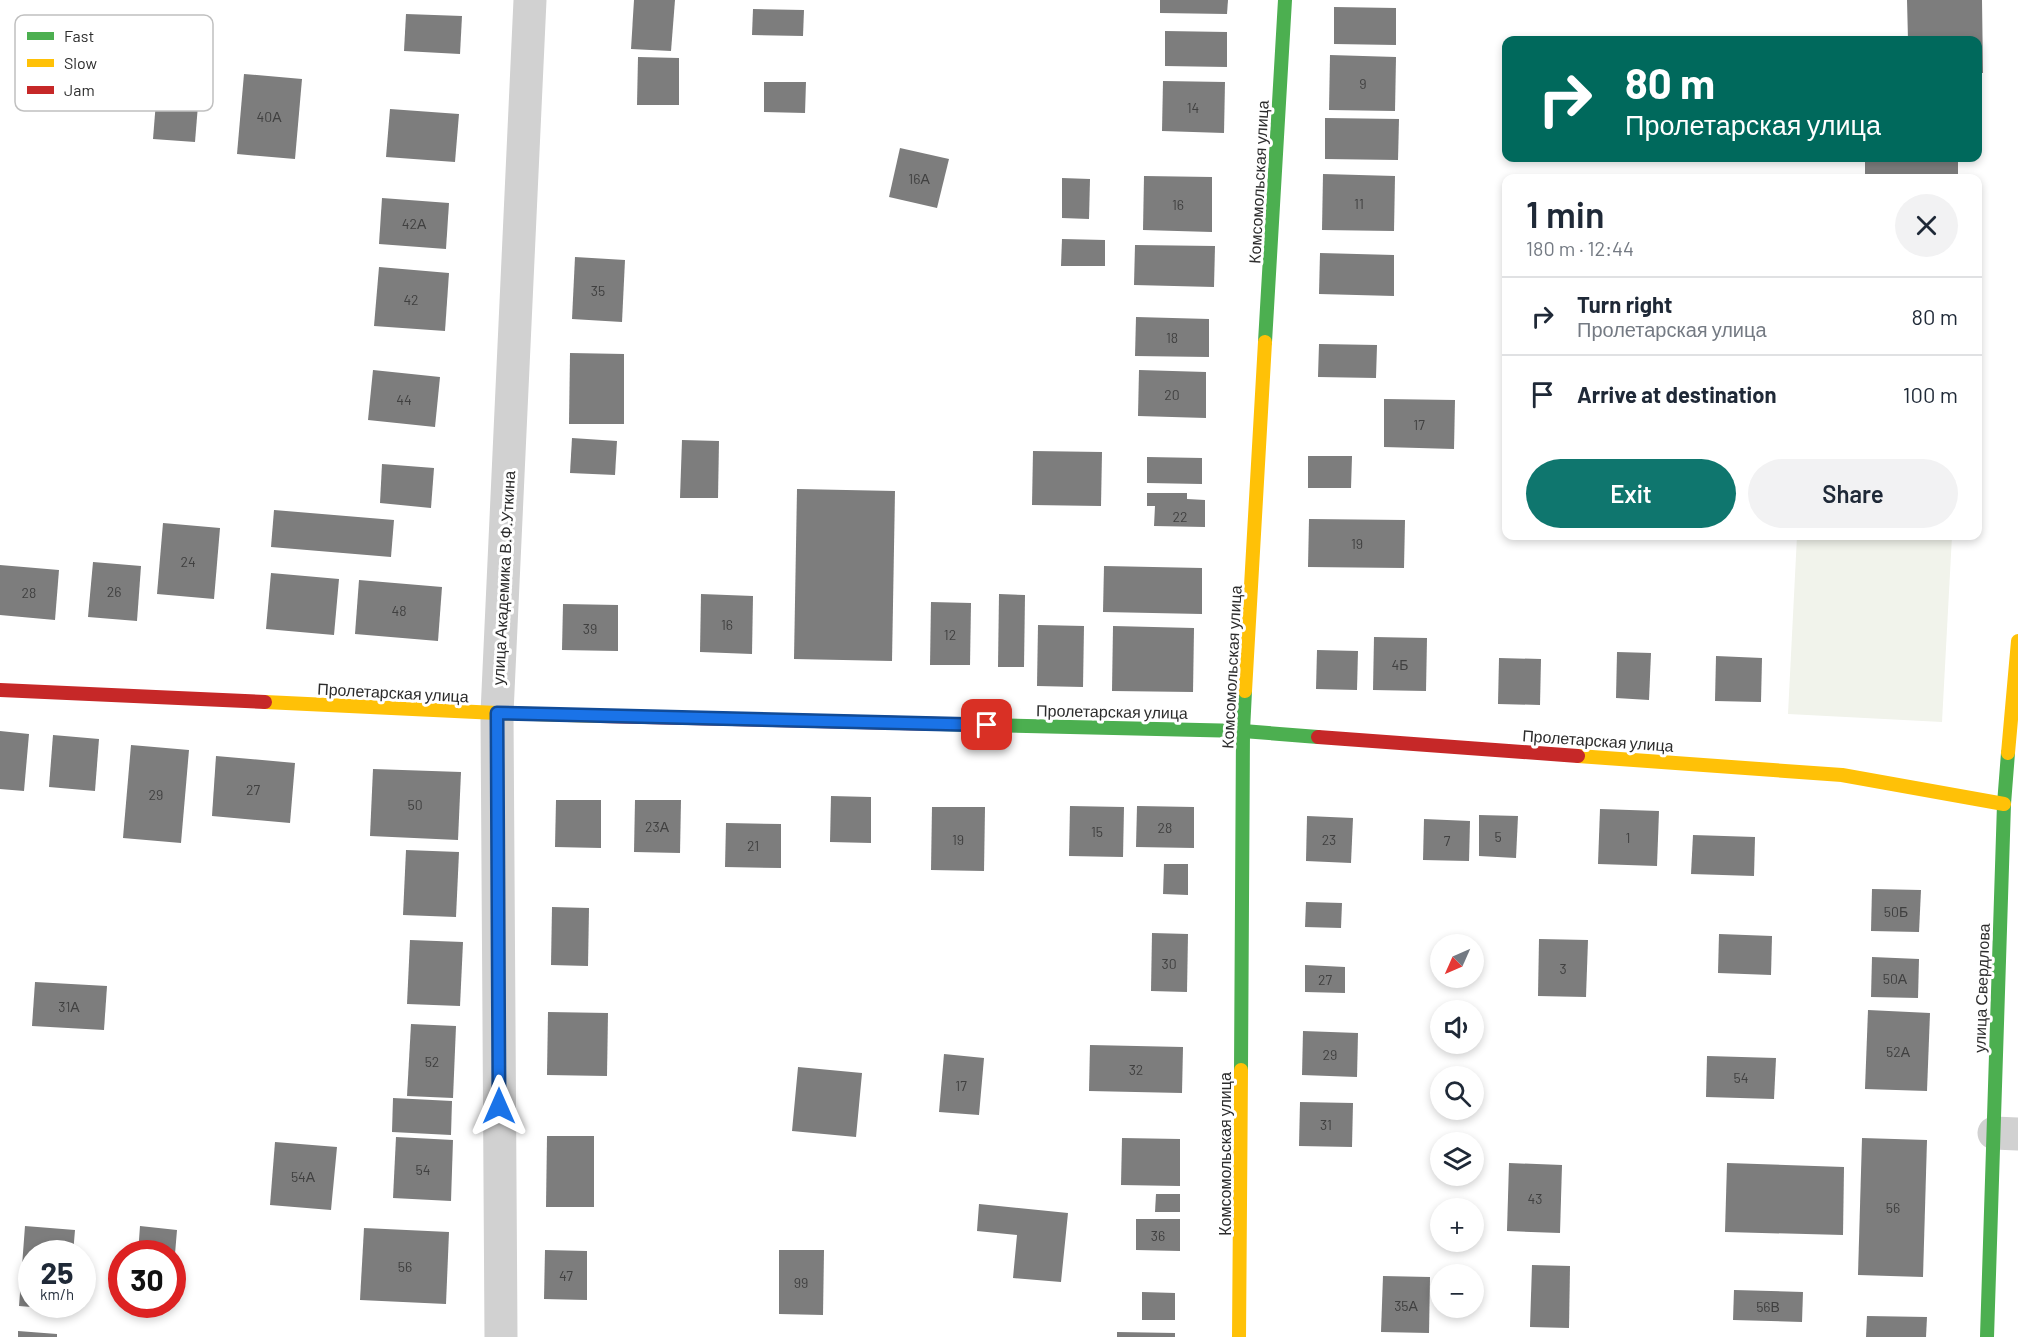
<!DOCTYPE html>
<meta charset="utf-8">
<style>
:root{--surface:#fff;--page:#f2f2f3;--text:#1f2937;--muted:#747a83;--line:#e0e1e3;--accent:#0f766e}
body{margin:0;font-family:Barlow,sans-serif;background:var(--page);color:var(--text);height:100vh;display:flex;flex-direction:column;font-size:22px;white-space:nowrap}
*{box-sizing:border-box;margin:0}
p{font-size:20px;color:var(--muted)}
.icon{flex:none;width:33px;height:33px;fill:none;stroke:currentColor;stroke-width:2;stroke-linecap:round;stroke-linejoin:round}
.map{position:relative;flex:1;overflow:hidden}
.panel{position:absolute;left:1502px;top:174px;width:480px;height:366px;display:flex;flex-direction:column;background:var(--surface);border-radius:12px;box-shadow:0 3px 9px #0003}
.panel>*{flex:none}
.guide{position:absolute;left:1502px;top:36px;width:480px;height:126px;border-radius:12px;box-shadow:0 3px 9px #0003;background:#00695c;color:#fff;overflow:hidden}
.needle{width:39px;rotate:225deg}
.fabs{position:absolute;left:1430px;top:934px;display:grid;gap:12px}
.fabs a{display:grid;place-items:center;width:54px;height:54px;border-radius:50%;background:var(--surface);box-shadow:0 3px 9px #0003;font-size:30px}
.speed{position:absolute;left:18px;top:1240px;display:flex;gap:12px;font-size:30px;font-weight:700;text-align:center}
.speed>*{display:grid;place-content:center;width:78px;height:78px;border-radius:50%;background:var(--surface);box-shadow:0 3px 9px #0003;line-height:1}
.speed small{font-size:15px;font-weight:400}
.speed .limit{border:9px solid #d22;background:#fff;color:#111}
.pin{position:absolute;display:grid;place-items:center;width:51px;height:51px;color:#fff;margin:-26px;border-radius:12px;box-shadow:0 3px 9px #0006}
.me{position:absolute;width:66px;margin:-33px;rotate:0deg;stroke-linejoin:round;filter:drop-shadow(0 0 4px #0008)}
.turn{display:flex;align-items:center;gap:21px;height:126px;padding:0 24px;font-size:27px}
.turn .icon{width:78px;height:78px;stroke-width:2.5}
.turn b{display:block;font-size:42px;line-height:51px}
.round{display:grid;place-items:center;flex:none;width:63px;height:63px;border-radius:32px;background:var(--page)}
.overview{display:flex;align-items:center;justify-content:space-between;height:102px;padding:0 24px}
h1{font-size:36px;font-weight:600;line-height:45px}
.action{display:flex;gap:12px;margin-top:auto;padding:12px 24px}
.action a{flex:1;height:69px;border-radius:36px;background:var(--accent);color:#fff;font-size:24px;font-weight:600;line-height:69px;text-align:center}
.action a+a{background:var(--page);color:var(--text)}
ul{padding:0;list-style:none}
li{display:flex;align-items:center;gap:18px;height:78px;padding:0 24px;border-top:2px solid var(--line)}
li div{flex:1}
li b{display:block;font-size:22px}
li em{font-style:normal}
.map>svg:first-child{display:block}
.green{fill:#f1f3eb}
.building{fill:#7d7d7d}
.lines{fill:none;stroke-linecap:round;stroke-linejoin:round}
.street{stroke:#d1d1d1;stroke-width:33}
.fast{stroke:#4caf50;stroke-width:14}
.slow{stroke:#ffc107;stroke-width:14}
.jam{stroke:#c62828;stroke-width:14}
.route-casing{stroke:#114b97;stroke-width:15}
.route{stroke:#1a73e8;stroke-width:10}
.labels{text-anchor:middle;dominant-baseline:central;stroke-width:6;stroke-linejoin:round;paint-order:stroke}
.number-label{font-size:14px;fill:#404040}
.street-label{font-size:16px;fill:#2c2c2c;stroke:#fff}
.key{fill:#fff;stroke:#c0c0c0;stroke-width:1.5}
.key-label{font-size:16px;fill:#2c2c2c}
</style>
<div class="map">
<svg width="2018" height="1337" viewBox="0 0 2018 1337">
<rect width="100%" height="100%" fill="#fff"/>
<!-- green -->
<path class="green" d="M1797,536H1952L1942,722L1788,714Z"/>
<!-- building -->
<g class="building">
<path d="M634,0H675L671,51L631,49Z"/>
<path d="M1160,0H1228L1227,14L1160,13Z"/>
<path d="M1907,0H1982L1983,73H1977V40H1908Z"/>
<path d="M1334,7L1396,8V45L1334,44Z"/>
<path d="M753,9L804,10L803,36L752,35Z"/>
<path d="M406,14L462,16L460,54L404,51Z"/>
<path d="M1165,31L1227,32V67L1165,66Z"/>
<path d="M161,39L203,43L195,142L153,139Z"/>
<path d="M1330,55L1396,57L1395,111L1329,110Z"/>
<path d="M638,57L679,58V105H637Z"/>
<path d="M244,74L302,79L295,159L237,154Z"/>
<path d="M1163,81L1225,82L1224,133L1162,131Z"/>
<path d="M764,82H806L805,113L764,112Z"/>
<path d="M390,109L459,114L455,162L386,157Z"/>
<path d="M1325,118L1399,119L1398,160L1325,159Z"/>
<path d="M900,148L949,159L937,208L889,197Z"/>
<rect x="1865" y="162" width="93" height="16"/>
<path d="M1323,174L1395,176L1394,231L1322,230Z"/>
<path d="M1144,176L1212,177V232L1143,230Z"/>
<path d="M1062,178L1090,179L1089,219L1062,218Z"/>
<path d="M382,198L449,203L446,249L379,244Z"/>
<path d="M1062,239L1105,240V266H1061Z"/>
<path d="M1135,245L1215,246L1214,287L1134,285Z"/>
<path d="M1320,253L1394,255V296L1319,294Z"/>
<path d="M575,257L625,260L622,322L572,319Z"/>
<path d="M379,267L449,273L445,331L374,326Z"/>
<path d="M1136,317L1209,319V357L1135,356Z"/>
<path d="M1319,344L1377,345L1376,378L1318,377Z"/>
<path d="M570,353L624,354V424H569Z"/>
<path d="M373,370L440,377L435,427L368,420Z"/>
<path d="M1139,370L1206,372V418L1138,416Z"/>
<path d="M1384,399L1455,400L1454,449L1384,447Z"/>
<path d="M572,438L617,441L615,475L570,473Z"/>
<path d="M682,440L719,441L718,498H680Z"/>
<path d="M1033,451L1102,452L1101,506L1032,505Z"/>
<path d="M1308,456H1352L1351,488H1308Z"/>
<path d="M1147,457L1202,458V484L1147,483Z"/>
<path d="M382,464L434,468L431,508L380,503Z"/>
<path d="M797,489L895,491L892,661L794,659Z"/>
<path d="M1147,493H1187V499L1205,500V527L1154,526L1155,506H1147Z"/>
<path d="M274,510L394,520L391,557L271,547Z"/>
<path d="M1309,519L1405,520L1404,568L1308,567Z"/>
<path d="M163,523L220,528L214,599L157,594Z"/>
<path d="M93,562L141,566L137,621L88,617Z"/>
<path d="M0,565L59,570L55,620L0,615Z"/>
<path d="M1104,566L1202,568V614L1103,612Z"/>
<path d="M271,573L339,579L334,635L266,629Z"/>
<path d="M359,580L442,587L438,641L355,634Z"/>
<path d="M701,594L753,596L752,654L700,652Z"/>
<path d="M999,594L1025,595L1024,667H998Z"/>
<path d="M931,602L971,603L970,665H930Z"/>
<path d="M563,604L618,605V651L562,650Z"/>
<path d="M1038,625L1084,626L1083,687L1037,686Z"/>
<path d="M1113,626L1194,628L1193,692L1112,691Z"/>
<path d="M1374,637L1427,638L1426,691L1373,690Z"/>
<path d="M1317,650L1358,651L1357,690L1316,689Z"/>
<path d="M1617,652L1651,653L1649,700L1616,698Z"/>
<path d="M1716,656L1762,658L1761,702L1715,701Z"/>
<path d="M1499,658L1541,659L1540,705L1498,704Z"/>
<path d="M0,731L29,734L24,791L0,789Z"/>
<path d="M53,735L99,739L95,791L49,787Z"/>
<path d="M131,745L189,750L181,843L123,838Z"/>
<path d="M216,756L295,763L290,823L212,816Z"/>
<path d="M373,769L461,772L458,840L370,836Z"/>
<path d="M831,796L871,797V843L830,842Z"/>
<path d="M556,800H601V848L555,847Z"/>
<path d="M635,800H681L680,853L634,852Z"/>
<path d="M1070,806L1124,807L1123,857L1069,856Z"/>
<path d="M1137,806L1194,807V848L1136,847Z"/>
<path d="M932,807H985L984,871L931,870Z"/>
<path d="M1600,809L1659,811L1657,866L1598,864Z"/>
<path d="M1479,815L1518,816L1516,858L1479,856Z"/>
<path d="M1307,816L1353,818L1351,863L1306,861Z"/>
<path d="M1424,819L1470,821L1469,861L1423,860Z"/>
<path d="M726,823L781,824V868L725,867Z"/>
<path d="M1693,835L1755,837L1754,876L1691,874Z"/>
<path d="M406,850L459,852L456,917L403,915Z"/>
<path d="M1164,864H1188V895L1163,894Z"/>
<path d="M1872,889L1921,890L1919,932L1871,931Z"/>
<path d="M1306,902L1342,903L1341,928L1305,927Z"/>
<path d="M552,907L589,908L588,966L551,965Z"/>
<path d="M1152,933L1188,934L1187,992L1151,991Z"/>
<path d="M1719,934L1772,936L1771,975L1718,973Z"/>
<path d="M1539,939L1588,940L1586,997L1538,996Z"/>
<path d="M410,940L463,942L460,1006L407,1004Z"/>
<path d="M1872,957L1919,959L1918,998L1871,997Z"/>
<path d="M1305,965L1345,967V993L1305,992Z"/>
<path d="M35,982L107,986L104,1030L32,1026Z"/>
<path d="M1868,1010L1930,1013L1927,1091L1865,1089Z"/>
<path d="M548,1012L608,1013L607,1076L547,1075Z"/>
<path d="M411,1024L456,1026L453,1098L407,1096Z"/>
<path d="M1303,1031L1358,1033L1357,1077L1302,1075Z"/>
<path d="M1090,1045L1183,1047L1182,1093L1089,1091Z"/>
<path d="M944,1054L984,1058L979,1115L939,1112Z"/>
<path d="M1707,1056L1776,1058L1774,1099L1706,1097Z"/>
<path d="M798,1067L862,1073L856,1137L792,1131Z"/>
<path d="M393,1098L452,1101L451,1135L392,1132Z"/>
<path d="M1300,1102L1353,1103L1352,1147L1299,1146Z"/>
<path d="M547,1136H594V1207H546Z"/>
<path d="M396,1137L453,1140L451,1201L393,1198Z"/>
<path d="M1122,1138L1180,1139V1186L1121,1185Z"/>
<path d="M1862,1138L1927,1140L1923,1277L1858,1275Z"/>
<path d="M275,1142L337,1147L331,1210L270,1205Z"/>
<path d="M1509,1163L1562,1165L1560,1233L1507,1231Z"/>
<path d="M1727,1163L1844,1167L1843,1235L1725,1232Z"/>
<path d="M1156,1194H1180V1212H1155Z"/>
<path d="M979,1204L1068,1213L1061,1282L1013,1278L1017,1235L977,1231Z"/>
<path d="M1136,1219H1180V1251L1136,1250Z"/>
<path d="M25,1226L75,1230L73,1254H32V1305H68V1310L19,1306Z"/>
<path d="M140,1226L177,1230L174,1266H172V1254H138Z"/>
<path d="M364,1228L449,1232L446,1304L360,1300Z"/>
<path d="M545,1250L587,1251V1300L544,1299Z"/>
<path d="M779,1250H824L823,1315L779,1314Z"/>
<path d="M1532,1265L1570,1266L1569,1328L1530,1327Z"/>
<path d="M1383,1276L1430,1277L1429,1333L1381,1332Z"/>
<path d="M1734,1290L1803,1292L1802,1322L1733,1320Z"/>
<path d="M1142,1292L1175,1293V1320H1142Z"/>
<path d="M1867,1316L1927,1317L1926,1337H1866Z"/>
<path d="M18,1331L57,1334V1337H18Z"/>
<path d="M1117,1332L1175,1333V1337H1117Z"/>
</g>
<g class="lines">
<!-- street -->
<g class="street">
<path d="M1994,1133L2018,1134"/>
<path d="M501,1337L497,713L530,0"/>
</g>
<!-- fast -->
<g class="fast">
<path d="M1265,342L1285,0"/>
<path d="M941,724L1243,731L1318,737"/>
<path d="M1241,1070L1243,731L1245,691"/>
<path d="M1987,1337L2004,804L2008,753"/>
</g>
<!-- slow -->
<g class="slow">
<path d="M1245,691L1265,342"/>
<path d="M265,702L497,713L601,716"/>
<path d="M2008,753L2018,641"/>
<path d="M1578,756L1842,775L2004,804"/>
<path d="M1239,1337L1241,1070"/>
</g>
<!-- jam -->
<g class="jam">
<path d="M0,690L265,702"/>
<path d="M601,716L941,724"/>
<path d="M1318,737L1578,756"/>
</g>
</g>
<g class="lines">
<!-- route casing -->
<g class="route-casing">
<path id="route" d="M499,1106L497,713L987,725"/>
</g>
<!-- route -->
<use href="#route" class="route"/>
</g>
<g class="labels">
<!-- number labels -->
<g class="number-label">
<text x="1363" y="83">9</text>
<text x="1193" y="107">14</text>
<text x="269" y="116">40А</text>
<text x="919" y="178">16А</text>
<text x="1359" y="203">11</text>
<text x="1178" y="204">16</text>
<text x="414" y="223">42А</text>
<text x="598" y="290">35</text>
<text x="411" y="299">42</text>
<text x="1172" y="337">18</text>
<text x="1172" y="394">20</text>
<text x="404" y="399">44</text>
<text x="1419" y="424">17</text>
<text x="1180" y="516">22</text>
<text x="1357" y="543">19</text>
<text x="188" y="561">24</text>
<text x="114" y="591">26</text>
<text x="29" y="592">28</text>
<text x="399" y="610">48</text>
<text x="727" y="624">16</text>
<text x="590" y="628">39</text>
<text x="950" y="634">12</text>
<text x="1400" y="664">4Б</text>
<text x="253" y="789">27</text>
<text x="156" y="794">29</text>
<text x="415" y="804">50</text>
<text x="657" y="826">23А</text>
<text x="1165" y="827">28</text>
<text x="1097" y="831">15</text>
<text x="1498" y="836">5</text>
<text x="1628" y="837">1</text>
<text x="958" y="839">19</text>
<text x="1329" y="839">23</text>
<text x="1447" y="840">7</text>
<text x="753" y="845">21</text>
<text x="1896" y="911">50Б</text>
<text x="1169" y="963">30</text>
<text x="1563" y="968">3</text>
<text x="1895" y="978">50А</text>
<text x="1325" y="979">27</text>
<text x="69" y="1006">31А</text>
<text x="1898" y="1051">52А</text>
<text x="1330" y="1054">29</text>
<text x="432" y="1061">52</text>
<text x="1136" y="1069">32</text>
<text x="1741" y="1077">54</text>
<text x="961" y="1085">17</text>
<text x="1326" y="1124">31</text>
<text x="423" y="1169">54</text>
<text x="303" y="1176">54А</text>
<text x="1535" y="1198">43</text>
<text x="1893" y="1207">56</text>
<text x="1158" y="1235">36</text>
<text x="405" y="1266">56</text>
<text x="566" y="1275">47</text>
<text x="801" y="1282">99</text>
<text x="1406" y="1305">35А</text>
<text x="1768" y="1306">56В</text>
</g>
<!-- street labels -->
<g class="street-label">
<text transform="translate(1258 182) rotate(-87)">Комсомольская улица</text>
<text transform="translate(503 578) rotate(-87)">улица Академика В.Ф.Уткина</text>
<text transform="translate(1231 667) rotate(-87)">Комсомольская улица</text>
<text transform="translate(393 692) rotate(3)">Пролетарская улица</text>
<text transform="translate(1112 711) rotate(1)">Пролетарская улица</text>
<text transform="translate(1598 740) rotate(4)">Пролетарская улица</text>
<text transform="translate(1981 988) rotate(-88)">улица Свердлова</text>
<text transform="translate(1224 1154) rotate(-90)">Комсомольская улица</text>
</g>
</g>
<!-- legend -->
<rect x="15" y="15" width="198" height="96" rx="9" class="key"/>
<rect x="27" y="32" width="27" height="8" fill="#4caf50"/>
<rect x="27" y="59" width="27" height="8" fill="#ffc107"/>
<rect x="27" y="86" width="27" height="8" fill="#c62828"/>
<g class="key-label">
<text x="64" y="42">Fast</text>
<text x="64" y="69">Slow</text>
<text x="64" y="96">Jam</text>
</g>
</svg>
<div class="fabs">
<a><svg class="needle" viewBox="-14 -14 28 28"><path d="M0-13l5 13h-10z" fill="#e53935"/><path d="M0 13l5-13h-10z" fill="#747a83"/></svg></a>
<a><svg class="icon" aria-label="sound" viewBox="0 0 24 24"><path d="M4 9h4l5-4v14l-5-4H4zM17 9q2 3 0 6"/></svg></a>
<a><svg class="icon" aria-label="search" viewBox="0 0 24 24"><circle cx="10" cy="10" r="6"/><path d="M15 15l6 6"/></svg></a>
<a><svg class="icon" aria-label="layers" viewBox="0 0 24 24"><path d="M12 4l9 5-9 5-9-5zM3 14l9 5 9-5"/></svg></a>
<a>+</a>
<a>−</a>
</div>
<div class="speed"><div>25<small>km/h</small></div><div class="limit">30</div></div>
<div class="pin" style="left:987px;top:725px;background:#d93025"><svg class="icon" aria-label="arrive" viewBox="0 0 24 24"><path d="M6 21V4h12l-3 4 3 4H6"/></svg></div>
<svg class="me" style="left:499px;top:1106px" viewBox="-20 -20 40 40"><path d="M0-17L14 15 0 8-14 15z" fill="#1a73e8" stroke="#fff" stroke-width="4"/></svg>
<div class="guide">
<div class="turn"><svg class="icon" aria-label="right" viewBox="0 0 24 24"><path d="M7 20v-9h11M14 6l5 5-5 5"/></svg><div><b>80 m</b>Пролетарская улица</div></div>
</div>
<section class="panel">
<div class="overview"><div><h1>1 min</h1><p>180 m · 12:44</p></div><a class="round"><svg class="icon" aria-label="close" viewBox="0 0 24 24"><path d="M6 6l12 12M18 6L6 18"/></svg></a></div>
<ul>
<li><svg class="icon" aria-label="right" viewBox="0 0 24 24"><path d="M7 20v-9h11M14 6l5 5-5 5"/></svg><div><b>Turn right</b><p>Пролетарская улица</p></div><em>80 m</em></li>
<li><svg class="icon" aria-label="arrive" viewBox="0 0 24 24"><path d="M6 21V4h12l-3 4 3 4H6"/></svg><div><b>Arrive at destination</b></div><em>100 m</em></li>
</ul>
<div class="action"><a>Exit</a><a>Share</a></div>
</section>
</div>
